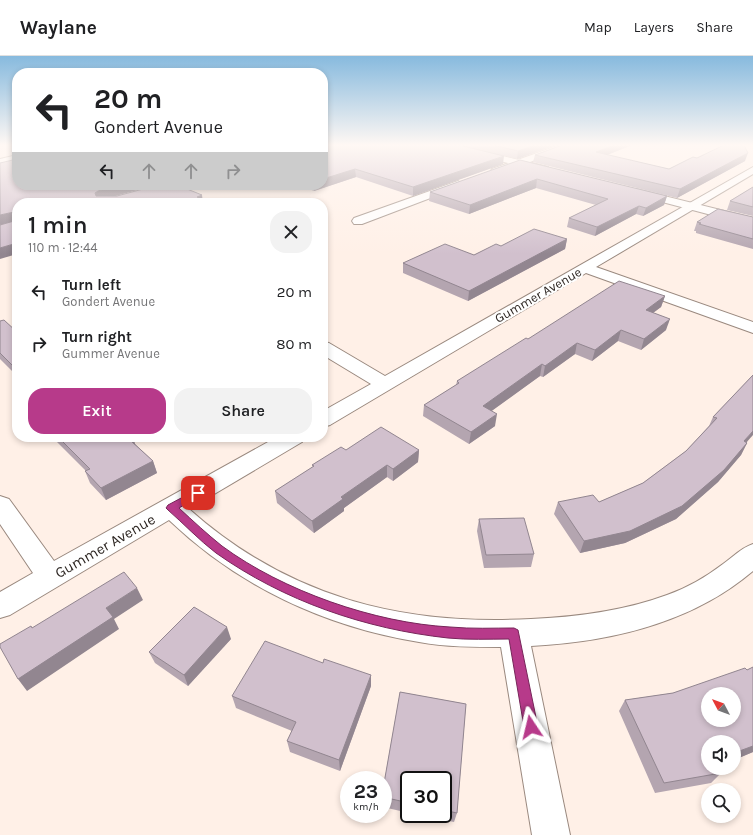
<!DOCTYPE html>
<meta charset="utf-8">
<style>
:root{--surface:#fff;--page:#f2f2f2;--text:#202124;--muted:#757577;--line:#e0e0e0;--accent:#b73a8a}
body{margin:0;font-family:Karla,sans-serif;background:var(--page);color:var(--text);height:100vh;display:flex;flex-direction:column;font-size:15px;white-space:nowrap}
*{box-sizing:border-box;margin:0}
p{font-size:13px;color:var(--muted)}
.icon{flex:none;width:22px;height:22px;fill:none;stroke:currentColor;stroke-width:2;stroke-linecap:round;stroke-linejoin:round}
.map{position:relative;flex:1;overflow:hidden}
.sheet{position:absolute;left:12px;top:142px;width:316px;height:244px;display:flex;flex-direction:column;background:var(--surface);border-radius:16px;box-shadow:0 2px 6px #0003}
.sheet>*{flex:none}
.top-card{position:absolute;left:12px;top:12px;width:316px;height:122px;border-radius:16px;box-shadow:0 2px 6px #0003;background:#fff;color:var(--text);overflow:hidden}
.needle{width:26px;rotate:311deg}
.controls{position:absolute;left:701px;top:631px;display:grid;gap:8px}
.controls a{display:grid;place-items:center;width:40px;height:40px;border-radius:50%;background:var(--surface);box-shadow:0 2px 6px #0003;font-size:20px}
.speed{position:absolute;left:340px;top:715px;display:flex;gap:8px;font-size:20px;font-weight:700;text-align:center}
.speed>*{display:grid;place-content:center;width:52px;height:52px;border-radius:50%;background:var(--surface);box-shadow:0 2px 6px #0003;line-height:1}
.speed small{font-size:10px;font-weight:400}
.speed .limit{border:2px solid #111;border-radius:6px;background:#fff;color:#111}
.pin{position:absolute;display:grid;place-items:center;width:34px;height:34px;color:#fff;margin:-17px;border-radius:8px;box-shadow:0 2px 6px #0006}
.me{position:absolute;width:44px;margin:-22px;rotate:350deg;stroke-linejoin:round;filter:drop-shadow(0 0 3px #0008)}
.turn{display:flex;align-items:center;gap:14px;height:84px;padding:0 16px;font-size:18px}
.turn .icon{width:52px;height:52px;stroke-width:2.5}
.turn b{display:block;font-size:28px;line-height:34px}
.lanes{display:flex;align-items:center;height:38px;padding:0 16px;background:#0003;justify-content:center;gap:20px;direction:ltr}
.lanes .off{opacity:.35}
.round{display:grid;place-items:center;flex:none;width:42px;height:42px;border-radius:16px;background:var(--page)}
.overview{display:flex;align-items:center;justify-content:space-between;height:68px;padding:0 16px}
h1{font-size:24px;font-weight:600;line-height:30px}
.action{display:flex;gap:8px;margin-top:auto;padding:8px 16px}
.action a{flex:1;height:46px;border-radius:16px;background:var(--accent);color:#fff;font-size:16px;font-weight:600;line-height:46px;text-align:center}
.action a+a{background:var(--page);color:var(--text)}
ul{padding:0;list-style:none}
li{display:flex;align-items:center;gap:12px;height:52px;padding:0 16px}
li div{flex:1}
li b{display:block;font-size:15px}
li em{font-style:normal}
header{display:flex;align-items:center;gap:24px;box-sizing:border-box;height:56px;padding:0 20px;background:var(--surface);border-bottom:1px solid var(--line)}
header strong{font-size:19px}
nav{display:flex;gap:22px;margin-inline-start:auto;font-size:14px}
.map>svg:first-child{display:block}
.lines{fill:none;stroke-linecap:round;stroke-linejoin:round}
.street-casing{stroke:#9a897f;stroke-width:2}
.secondary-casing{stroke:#9a897f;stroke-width:2}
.street{fill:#fff;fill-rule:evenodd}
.secondary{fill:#fff;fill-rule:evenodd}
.wall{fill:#b4a5b0}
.shaded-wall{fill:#928690}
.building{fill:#d1c0cd;stroke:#928690;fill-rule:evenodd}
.route{fill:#b73a8a;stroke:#77265a}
.labels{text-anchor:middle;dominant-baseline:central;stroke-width:4;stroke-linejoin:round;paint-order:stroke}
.far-street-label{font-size:13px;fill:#2d2622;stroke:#fff}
.street-label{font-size:15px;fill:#2d2622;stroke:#fff}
</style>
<header>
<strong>Waylane</strong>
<nav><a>Map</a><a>Layers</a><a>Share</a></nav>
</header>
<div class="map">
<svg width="753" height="779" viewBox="0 0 753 779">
<rect width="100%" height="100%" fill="#fff0e7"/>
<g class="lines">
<!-- street casing -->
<g class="street-casing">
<g id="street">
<path d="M560,89H573L571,91L500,117L496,118L491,115L492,113Z"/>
<path d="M17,99V105L0,109V103Z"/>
<path d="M753,111V118L596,211L753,266V277L586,217L330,369L323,371V355L371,328L323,299V286L329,287L385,320Z"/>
<path d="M458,125L463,128L462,130L362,168H354L352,165L354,162Z"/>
<path d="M277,381H305L302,386L189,453C288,541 401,570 531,563C576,561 624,555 667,539C687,532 706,521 723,508C733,501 741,492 753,488V515C692,567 610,586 531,590L570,779H532L501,591C474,591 446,591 419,586C325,571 238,530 169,464L10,559L0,562V536L33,517L0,468V440L9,443L54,505Z"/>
</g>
</g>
<!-- secondary casing -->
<g class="secondary-casing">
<g id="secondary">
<path d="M441,89H457L548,111L549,113L544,116L443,91Z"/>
<path d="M636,133L753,162V170L632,138L630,136L632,134Z"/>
</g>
</g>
<!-- street -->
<use href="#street" class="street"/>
<!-- secondary -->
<use href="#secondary" class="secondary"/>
</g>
<!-- wall -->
<g class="wall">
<path d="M323,89L503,108L413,140L356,121L314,135L298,129H323Z"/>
<path d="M462,89H556L517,103Z"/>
<path d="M562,89H632L607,99L669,113L697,102L745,105L677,142L533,106L535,99Z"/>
<path d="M520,104L667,140L664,149L643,160L636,158L595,180L567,171L569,162L596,149L536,132L469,158L429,145L430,136Z"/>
<path d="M753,131V160L727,154L730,145Z"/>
<path d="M753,161V193L696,177V175H694L697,166Z"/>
<path d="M567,183L565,193L468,245L403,217V207L474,199L501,190Z"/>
<path d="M665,240L661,251L653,257L666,274L641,294L618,285L592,305L575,298L543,321L540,320L491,355L495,370L469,388L423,360L424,349L456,329L457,325L528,283Z"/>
<path d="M0,265L17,276V320L0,303Z"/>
<path d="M753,319L747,387L741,399L718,426L676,463L625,487L580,497L554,458L558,446H599L643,427L686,395L709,370L713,361Z"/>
<path d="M52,381H131L133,382L135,388L153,405L157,417L106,444L90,427L85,415H86Z"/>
<path d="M346,394H419L418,406L393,425L387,421L344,452V455L314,477L277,447L275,435L313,411L312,409Z"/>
<path d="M479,463L534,498L531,511L484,512L477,475Z"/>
<path d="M231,583L188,630L155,607L149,596Z"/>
<path d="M323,607L371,619V630L340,715L290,696L287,685L292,675L236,652L232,640Z"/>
<path d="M753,611V696L734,704L708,712L721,717L711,727L655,737L619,655L625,644L673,637L747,614Z"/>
<path d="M400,636L466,648L457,757L454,766L416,758H443V724H409V757L383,751V733Z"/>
</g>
<!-- shaded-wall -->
<g class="shaded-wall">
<path d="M536,89H556L517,103L518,95Z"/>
<path d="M615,89H632L594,104L596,96Z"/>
<path d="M748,97L745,105L677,142L680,133Z"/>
<path d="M504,100L503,108L413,140V131Z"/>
<path d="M355,113L356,121L314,135V129H323V123Z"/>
<path d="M537,123L536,132L469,158L470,149Z"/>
<path d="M121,129H156L101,144L98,146L95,137L98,135Z"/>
<path d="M202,139L203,147L197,141Z"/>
<path d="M667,140L664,149L643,160L646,152Z"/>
<path d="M639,150L636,158L595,180L597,171Z"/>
<path d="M14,156L17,165L0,169V159Z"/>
<path d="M567,183L565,193L468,245L469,235Z"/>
<path d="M17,187V198L0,203V192Z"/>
<path d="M324,213V223L323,224V214Z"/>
<path d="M665,240L661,251L642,265L646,254Z"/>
<path d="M670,263L666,274L641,294L644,283Z"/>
<path d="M621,274L618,285L592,305L595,294Z"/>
<path d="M577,287L575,298L543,321L545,310Z"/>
<path d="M542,308L540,320L482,362L483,350Z"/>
<path d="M497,358L495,370L469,388L471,376Z"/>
<path d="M753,375V379L737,397L744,385Z"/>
<path d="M133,382L137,394L130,384Z"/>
<path d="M747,387L741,399L718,426L676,463L625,487L580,497L584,485Z"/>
<path d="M419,394L418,406L393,425V413Z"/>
<path d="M153,405L157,417L106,444L101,432Z"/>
<path d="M387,409V421L344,452V455L314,477L312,465L341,441Z"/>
<path d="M137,532L143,544L114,563L119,573L27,635L18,623L106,552Z"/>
<path d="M227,571L231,583L188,630L184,619Z"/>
<path d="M371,619V630L340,715L339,704Z"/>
<path d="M753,690V696L734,704V697Z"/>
</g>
<!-- building -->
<g class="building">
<path d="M323,89H459L504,100L413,131L355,113L323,123Z"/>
<path d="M493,89H536L518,95Z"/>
<path d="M562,89H615L596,96L669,113L693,101L697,102L724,89H744L748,97L680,133L535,99Z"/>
<path d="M17,103V129H121L98,135L95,137L96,140H117L158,129H177L202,139L197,141L211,147H17V187L0,192V169L14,165V156L0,159V107Z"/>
<path d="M520,104L667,140L646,152L639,150L597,171L569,162L608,143L537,123L470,149L430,136Z"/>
<path d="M753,131V151L730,145Z"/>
<path d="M718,153L753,161V183L699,168L701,167L697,166Z"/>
<path d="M534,173L567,183L469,235L403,207L445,188L474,199L496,188L501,190Z"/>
<path d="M619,225L665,240L646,254L670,263L644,283L621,274L595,294L577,287L545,310L542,308L483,350L497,358L471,376L424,349L459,327L457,325L526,282L528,283Z"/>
<path d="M4,264L17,276V314L0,297V265Z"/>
<path d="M753,319V375L744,385L747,387L724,414L682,450L630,475L584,485L558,446L593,439L599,446L643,427L686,395L717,362L713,361Z"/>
<path d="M381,371L419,394L393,413L387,409L341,441L343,443L312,465L275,435L314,410L312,409L341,391L346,394Z"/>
<path d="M58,381H131L133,382L130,384L153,405L101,432L85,415L90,413Z"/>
<path d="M524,462L534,498L486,499L479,463Z"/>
<path d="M124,516L137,532L106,552L113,561L18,623L0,591V588L31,570L32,572Z"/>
<path d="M194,551L227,571L184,619L149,596Z"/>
<path d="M265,585L323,607L324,603L371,619L339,704L287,685L296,666L232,640Z"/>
<path d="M753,611V690L734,697V686H708V712H718L721,717L664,727L625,644L673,637L745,612L747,614ZM708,638H734V664H708Z"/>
<path d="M400,636L466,648L457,757L443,754V724H409V747L383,741V733Z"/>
</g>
<!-- sky -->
<linearGradient id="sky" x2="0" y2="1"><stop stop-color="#87bade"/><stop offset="0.45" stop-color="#fff8f4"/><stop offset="1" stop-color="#fff8f4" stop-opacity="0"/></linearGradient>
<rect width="753" height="198" fill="url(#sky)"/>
<!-- route -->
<path class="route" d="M198,433L201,434L203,437L201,439L179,452C193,465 207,478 222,490C283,535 375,567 450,571C472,573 493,572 514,572L518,574L538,671L536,676L531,678L526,676L524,671L509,583C489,583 468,584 448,582C365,573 284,545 216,497C199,484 184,468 168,454L166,452L168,449Z"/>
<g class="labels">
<!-- far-street labels -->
<g class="far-street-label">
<text transform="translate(538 239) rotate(-30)">Gummer Avenue</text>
</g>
<!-- street labels -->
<g class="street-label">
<text transform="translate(105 490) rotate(-30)">Gummer Avenue</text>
</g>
</g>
</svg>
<div class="controls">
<a><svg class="needle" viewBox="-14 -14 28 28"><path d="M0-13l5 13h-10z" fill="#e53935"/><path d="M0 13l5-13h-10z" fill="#757577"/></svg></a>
<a><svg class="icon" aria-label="sound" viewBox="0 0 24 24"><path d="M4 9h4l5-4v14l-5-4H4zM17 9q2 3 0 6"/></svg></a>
<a><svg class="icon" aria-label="search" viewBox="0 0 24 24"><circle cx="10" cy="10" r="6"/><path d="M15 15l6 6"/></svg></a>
</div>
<div class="speed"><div>23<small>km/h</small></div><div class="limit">30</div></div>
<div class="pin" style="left:198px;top:437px;background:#d93025"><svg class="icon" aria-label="arrive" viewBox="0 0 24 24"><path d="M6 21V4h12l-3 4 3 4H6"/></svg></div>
<svg class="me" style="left:531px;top:671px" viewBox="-20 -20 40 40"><path d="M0-17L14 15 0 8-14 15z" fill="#b73a8a" stroke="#fff" stroke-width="4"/></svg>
<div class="top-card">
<div class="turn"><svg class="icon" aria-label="left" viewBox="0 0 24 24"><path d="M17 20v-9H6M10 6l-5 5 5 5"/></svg><div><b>20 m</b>Gondert Avenue</div></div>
<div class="lanes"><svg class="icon" aria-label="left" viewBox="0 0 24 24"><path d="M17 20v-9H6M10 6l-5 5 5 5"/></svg><svg class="icon off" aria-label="ahead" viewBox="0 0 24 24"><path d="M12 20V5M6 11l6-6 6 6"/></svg><svg class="icon off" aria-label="ahead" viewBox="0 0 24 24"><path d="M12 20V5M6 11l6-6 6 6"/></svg><svg class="icon off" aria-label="right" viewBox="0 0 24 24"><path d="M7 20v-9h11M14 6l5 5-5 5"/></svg></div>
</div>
<section class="sheet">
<div class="overview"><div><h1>1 min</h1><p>110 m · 12:44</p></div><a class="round"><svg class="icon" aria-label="close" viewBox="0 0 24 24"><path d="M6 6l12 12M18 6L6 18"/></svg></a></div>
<ul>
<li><svg class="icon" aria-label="left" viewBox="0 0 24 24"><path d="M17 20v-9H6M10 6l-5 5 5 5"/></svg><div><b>Turn left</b><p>Gondert Avenue</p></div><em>20 m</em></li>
<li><svg class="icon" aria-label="right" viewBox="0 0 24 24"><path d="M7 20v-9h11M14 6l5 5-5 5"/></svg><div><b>Turn right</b><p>Gummer Avenue</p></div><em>80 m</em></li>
</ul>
<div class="action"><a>Exit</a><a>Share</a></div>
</section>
</div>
